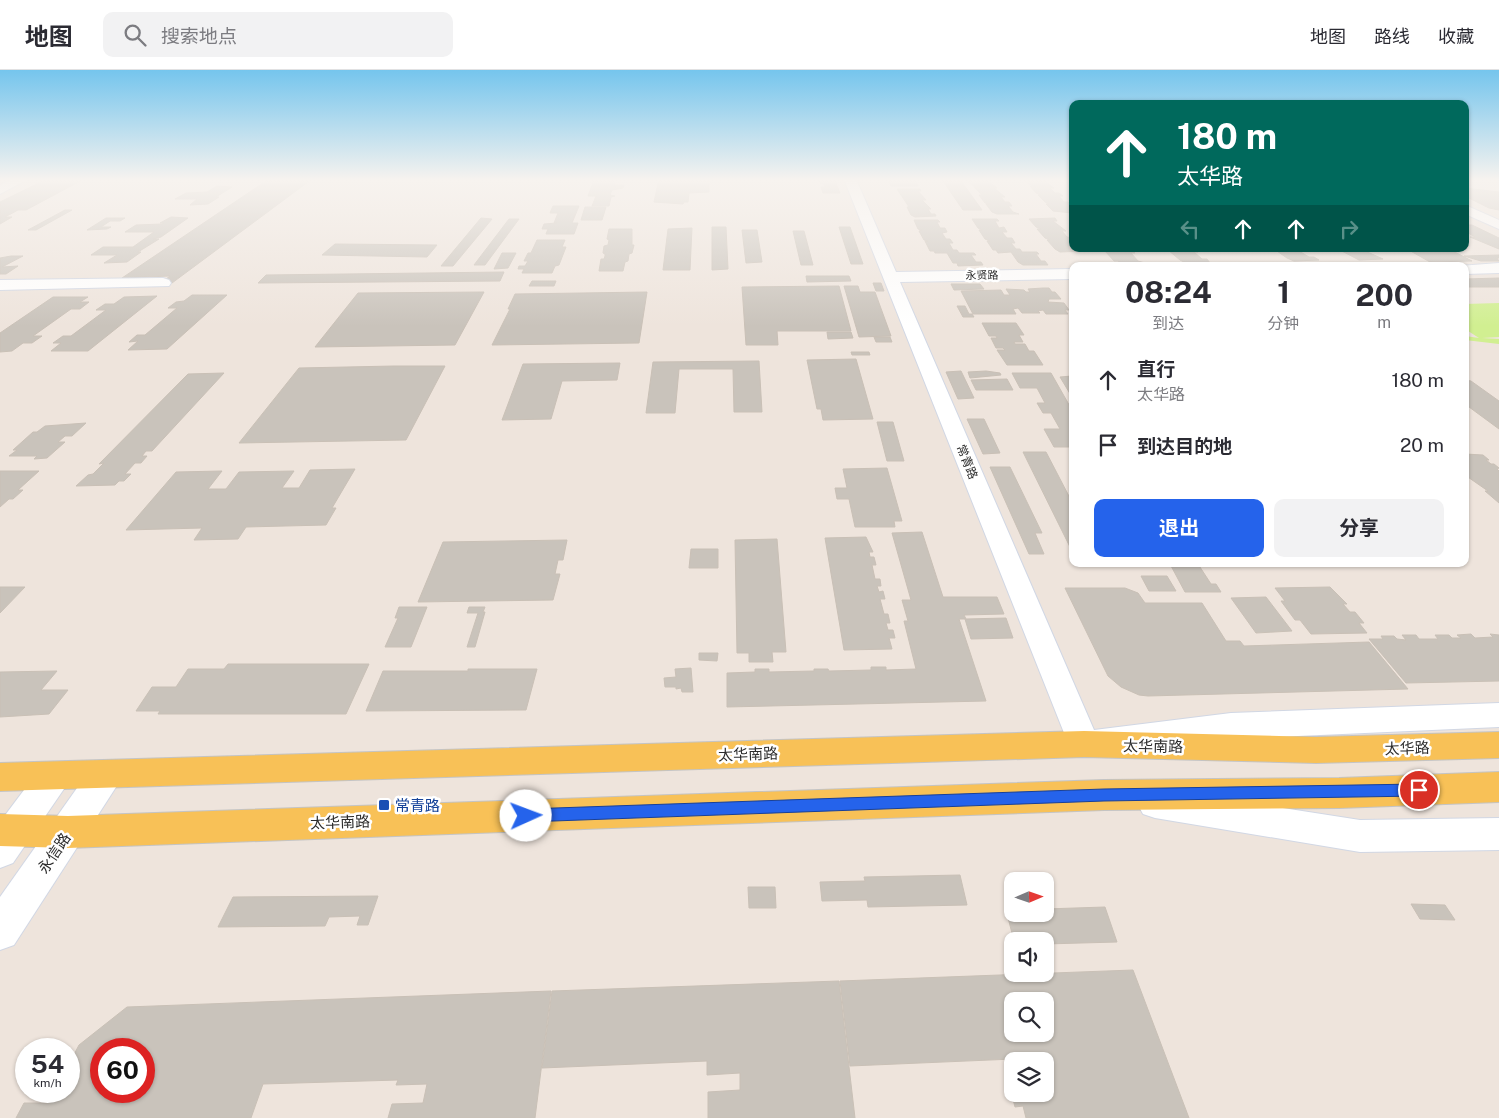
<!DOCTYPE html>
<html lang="zh">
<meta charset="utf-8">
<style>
:root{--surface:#fff;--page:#f2f2f3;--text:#2b2b33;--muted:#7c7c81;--line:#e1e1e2;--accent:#2563eb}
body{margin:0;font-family:"Public Sans","Noto Sans SC",sans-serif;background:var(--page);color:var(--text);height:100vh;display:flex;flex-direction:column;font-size:19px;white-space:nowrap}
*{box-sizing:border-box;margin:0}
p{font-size:16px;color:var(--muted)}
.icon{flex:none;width:28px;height:28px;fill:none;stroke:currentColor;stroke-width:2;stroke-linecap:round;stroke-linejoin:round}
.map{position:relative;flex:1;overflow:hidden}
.drawer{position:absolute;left:1069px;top:192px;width:400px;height:305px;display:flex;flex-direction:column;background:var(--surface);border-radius:10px;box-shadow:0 1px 4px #0004}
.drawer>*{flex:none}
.hud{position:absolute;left:1069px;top:30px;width:400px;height:152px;border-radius:10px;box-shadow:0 1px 4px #0004;background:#00695c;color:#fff;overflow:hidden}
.needle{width:32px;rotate:88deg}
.fabs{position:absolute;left:1004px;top:802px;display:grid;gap:10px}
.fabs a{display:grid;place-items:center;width:50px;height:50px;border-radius:10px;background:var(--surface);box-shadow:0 1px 4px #0004;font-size:25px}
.speed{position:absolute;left:15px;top:968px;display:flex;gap:10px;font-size:25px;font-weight:700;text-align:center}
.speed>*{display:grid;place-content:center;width:65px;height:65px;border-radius:50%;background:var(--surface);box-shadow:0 1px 4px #0004;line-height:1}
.speed small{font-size:12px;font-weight:400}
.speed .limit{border:8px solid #d22;background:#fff;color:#111}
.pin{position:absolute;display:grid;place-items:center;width:42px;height:42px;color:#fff;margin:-21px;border:2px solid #fff;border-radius:50%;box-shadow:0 1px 5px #0007}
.me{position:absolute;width:55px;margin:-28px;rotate:88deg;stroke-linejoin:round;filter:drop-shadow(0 0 4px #0008)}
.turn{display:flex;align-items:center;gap:18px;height:105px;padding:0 25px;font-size:22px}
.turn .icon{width:65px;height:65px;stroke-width:2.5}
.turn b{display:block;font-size:35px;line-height:42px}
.lanes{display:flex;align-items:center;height:48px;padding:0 25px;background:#0003;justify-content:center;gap:25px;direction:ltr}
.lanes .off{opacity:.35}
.eta{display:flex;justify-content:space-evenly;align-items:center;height:85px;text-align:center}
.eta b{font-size:30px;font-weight:700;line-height:35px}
.button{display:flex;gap:10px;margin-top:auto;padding:10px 25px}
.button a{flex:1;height:58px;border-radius:10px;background:var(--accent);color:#fff;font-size:20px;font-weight:700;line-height:58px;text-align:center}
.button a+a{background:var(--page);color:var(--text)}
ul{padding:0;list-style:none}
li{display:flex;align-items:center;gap:15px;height:65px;padding:0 25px}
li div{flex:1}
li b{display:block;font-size:19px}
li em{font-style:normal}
header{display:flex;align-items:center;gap:30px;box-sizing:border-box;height:70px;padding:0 25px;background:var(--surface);border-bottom:1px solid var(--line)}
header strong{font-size:24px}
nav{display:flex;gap:28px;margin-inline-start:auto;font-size:18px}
.search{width:350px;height:45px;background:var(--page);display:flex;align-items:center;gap:12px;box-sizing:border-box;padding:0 18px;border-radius:10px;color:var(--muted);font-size:19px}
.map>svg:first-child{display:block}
.pitch{fill:#d1ef91}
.building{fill:#c9c3bb;stroke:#c9c0b6;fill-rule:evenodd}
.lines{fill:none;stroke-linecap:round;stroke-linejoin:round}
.street-casing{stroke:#d1d7e4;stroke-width:2}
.secondary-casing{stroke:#d1d7e4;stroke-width:2}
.primary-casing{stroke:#c4c4c4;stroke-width:2}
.street{fill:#fff;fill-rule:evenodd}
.secondary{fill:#fff;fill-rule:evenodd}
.primary{fill:#f8c157;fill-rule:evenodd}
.route{fill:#2563eb;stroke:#184099}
.transit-dot{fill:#1a4fb4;stroke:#fff;stroke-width:2}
.labels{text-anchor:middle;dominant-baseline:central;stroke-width:5;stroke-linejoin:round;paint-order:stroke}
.far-street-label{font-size:11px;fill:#2b2b2b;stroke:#fff}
.street-label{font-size:12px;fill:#2b2b2b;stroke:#fff}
.near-street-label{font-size:15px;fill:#2b2b2b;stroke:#fff}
.near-transit-label{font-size:15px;fill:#164399;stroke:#fff;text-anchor:start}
</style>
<header>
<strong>地图</strong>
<div class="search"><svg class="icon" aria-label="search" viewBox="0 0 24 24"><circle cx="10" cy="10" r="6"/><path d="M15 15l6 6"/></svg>搜索地点</div>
<nav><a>地图</a><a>路线</a><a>收藏</a></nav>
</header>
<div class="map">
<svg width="1499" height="1048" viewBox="0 0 1499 1048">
<rect width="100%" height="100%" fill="#eee4dc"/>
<!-- pitch -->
<path class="pitch" d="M1499,233V267L1482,268L1499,269V274L1465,270V266L1479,268L1465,259V234Z"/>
<!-- building -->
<g class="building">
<path d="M47,109H84L26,140H18L5,147H12L0,154V132Z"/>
<path d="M269,109H312L172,213H161L170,206L122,208Z"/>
<path d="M619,109L615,110L614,115H624L623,118L612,120L610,125L615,126L611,127L609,136H592L596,126H588L594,110Z"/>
<path d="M659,109L709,111V122L689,123L688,132H684L683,134L654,132Z"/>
<path d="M819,109H834L840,123H823L821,117H825L823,113H820Z"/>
<path d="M893,109H914L918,116H891L889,111H894Z"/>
<path d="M967,109H990L987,110L997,118H994L1005,127H1001L1005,132H1009L1012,136H1008L1013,142L1019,144H997L992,142L986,134H990L985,133L979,125H982L974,117H976L972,115Z"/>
<path d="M1023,109H1045L1043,110L1054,118H1050L1055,123H1059L1063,126H1059L1064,132H1068L1072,136H1069L1072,139V143L1053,141L1046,134H1049L1045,132L1038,125H1041L1036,123L1030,116H1032Z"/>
<path d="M943,111H961L982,140H963Z"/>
<path d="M217,116L232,117L216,127H219L208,134L190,135L197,129H175L186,123L207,122Z"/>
<path d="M1465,118L1499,122V140L1489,138L1465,126Z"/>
<path d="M897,119H920L921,121H918L926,130H922L931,139H928L931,144H935L936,146L915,147L911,145L907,137H909Z"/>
<path d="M553,136H579L572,153H578L574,164H546L548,159H542L544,154L557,153H554L558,143H550Z"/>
<path d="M585,137H606L602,150H581Z"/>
<path d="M65,140H72L36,160H28Z"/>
<path d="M171,147L188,148L161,167L153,169H159L138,182H141L127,192L104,193L117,185H91L103,177H133L154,162H125L136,155L162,154L164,153H160Z"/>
<path d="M106,148H125L120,151H110L101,157H111L107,159L87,160Z"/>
<path d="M481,148L492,149L453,196H441Z"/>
<path d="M1055,148L1057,151H1053L1066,161H1062L1067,167L1072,168V179H1083L1085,181L1060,182L1055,179L1047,170H1050L1045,168L1037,159H1041L1036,157L1029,149Z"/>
<path d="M509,149H519L485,195H474Z"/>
<path d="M972,149H997L999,151H995L999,158L1004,157L1007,162H1002L1007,168H1012L1015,173H1011L1016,179H1020L1022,182H1037L1039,184H1036L1041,191H1045L1048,195H1023L1018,192L1011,182L998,183L996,180H993L987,171H990L985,169L979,160H982L978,158Z"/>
<path d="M914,150H938L940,152H937L940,158H945L947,162L942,163L946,169H950L953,173H949L953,180H957L959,183H974L976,185H971L976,192H981L983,195L958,196L957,193H953L947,183H935L934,181H930L925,171H928L924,170L919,161L922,160L918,159Z"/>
<path d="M1465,155H1472L1499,168V179L1470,167H1475L1465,161Z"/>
<path d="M712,157H726L728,199L712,200Z"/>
<path d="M839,157H850L863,194H851Z"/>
<path d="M692,158L690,200H663L668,159Z"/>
<path d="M609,159H632V175H634L632,183L629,184L628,191L625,192L623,201H599L601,189H604L605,186V184L603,183L604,176L608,175L609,170L607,169Z"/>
<path d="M742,160H757L762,192L746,193Z"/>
<path d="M793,161H804L813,195H801Z"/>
<path d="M537,170H565L562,177H566L559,195L555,196L552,203H522L524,199H518L519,196H525L528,191H524L528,183H531Z"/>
<path d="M335,174L437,175L427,187L322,185Z"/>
<path d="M1122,179H1147L1148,180H1132L1135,183H1131L1138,191L1145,193H1121L1118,191H1114L1105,181H1124Z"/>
<path d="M1186,179H1210L1195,180L1198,182H1194L1202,189H1207L1210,193H1186L1180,190L1168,180H1187Z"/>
<path d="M1274,179H1301L1304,181H1299L1309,187H1314L1319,190L1294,191L1287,188Z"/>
<path d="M1338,179H1366L1367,180H1363L1383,189L1359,190Z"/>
<path d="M1407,179H1449L1472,191L1430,192Z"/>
<path d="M502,183H516L508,198L494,199Z"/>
<path d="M1499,185V188H1497L1499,191H1481L1464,186Z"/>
<path d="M11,186H23L2,197L18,196L6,204H0V188Z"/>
<path d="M504,202L500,211L258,213L266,205Z"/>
<path d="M806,206H849L851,211L807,212Z"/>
<path d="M1499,208V217H1465V209Z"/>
<path d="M532,211H556L554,216H529Z"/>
<path d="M873,213H881L884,221H876Z"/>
<path d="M951,214H980L984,219L954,220Z"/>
<path d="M839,216L851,261H777L778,275H746L742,217Z"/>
<path d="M844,216H858L860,222H875L891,266L859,267Z"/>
<path d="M1043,218H1049L1052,222H1055L1061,229H1049L1048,232L1064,233L1069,240H1065L1068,244H1046L1043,240L1038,241L1040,243H1022L1018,238L1013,239L1016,244H973L961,221L1001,220L1004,225H1010L1006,219L1024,220L1026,222H1030L1028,219Z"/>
<path d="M484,222L455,275L315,277L358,223Z"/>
<path d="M647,222L639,273L492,275L510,239H508L515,224Z"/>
<path d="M192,225H227L167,279L128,280L138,271L129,272L137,265H145L177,238H168L176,232L184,231Z"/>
<path d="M157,226L88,281H51L61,273H53L63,266H71L106,240H96L105,234H114L124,227Z"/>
<path d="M53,227H88L80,232H89L80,239H71L33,266H42L32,273H23L12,281L0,282V263Z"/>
<path d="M957,236H965L969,244H972L974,247H963Z"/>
<path d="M982,253H1016L1024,265H1019L1023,272H1014L1015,274H1025L1029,281H1034L1043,295H1007L997,280H1005L1003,278H996L991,268H997L996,266H989Z"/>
<path d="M827,262H851L853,268L828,269Z"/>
<path d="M874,267H890L892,272H876Z"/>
<path d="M851,282H869L870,285H852Z"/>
<path d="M856,289L873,349L823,350L821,339H817L807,290Z"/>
<path d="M759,291L762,342H734L733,299H679L675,343H646L653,292Z"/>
<path d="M620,293L617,310L562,311L551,349L502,350L523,294Z"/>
<path d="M394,296H445L406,370L239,373L299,298Z"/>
<path d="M961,301L974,328L958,329L946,302Z"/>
<path d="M986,301L1000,303L1001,305L970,308L968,302Z"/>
<path d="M224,303L152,381H146L142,386H147L141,393H135L125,404H131L124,411H119L115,415L76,416L88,405L93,404L104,393L99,394L188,304Z"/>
<path d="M1012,303H1051L1072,340V377H1054L1044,359H1060L1051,343H1043L1037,333H1045L1037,318H1020Z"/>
<path d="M1072,306V327L1060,307Z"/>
<path d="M1007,309L1013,320H976L971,310Z"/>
<path d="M1465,310L1471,311L1499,331V359L1465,334Z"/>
<path d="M967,349H984L1000,383L983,384Z"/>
<path d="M877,352H893L904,391H887Z"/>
<path d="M86,353L72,366H65L58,372H65L47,388L34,389L37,386H9L17,380H13L33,362H37L45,356Z"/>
<path d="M1023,382H1046L1072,432V481Z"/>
<path d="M1465,384L1483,385L1489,390H1486L1491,394H1494L1499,398L1497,399L1499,401V433L1485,421H1488L1465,405Z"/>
<path d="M990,397H1010L1042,463H1035L1044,484H1029Z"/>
<path d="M887,398L902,451H894L895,457H855L849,429H837L835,418H847L843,399Z"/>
<path d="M355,399L332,438H336L326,455L246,457L238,469L194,470L202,458L126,460L176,402L222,401L208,419H226L239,402L294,401L282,418H299L310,400Z"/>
<path d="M0,401H39L18,420H23L13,429H9L0,437Z"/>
<path d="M922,462L943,527H997L1004,544L964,545L966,549L1006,548L1013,568L971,569L965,549H959L986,631L727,637V603L755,602V599H769V602L814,601V599H828L829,601L871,600V597H886V600L916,599L904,551H908L902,530H911L892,463Z"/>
<path d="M866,467L873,482H869L870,487H874L876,495H872L875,509H880L881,516H877L879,522L883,521L885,529H880L884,544H888L890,553H886L888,560H893L895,568H889L892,579L844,580L825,468Z"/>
<path d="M777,469L786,582H772L773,592H749V583H737L735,470Z"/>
<path d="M567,470L563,490H558L555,504H560L553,530L418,532L443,472Z"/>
<path d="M691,479H718V498H689Z"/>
<path d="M1170,494H1198L1211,514H1216L1221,522H1185Z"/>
<path d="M1141,506H1167L1176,521H1149Z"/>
<path d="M0,517H25L0,543Z"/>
<path d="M1330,517L1347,534H1343L1350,542H1355L1364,553H1359L1367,563L1311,564L1300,550H1295L1281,531H1285L1275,518Z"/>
<path d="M1065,518H1125L1138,523L1145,533H1202L1226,571H1240L1244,576L1369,572L1408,619L1148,626L1139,625L1121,617L1108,606Z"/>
<path d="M1266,527L1292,561L1256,563L1231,528Z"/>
<path d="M399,537H427L411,577H385L398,548H395Z"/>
<path d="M469,537H485L483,542H485L475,577H467L478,543H467Z"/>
<path d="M1471,564L1475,568L1493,567L1490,564L1499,565V611L1406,613L1369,569H1383L1381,566H1394L1397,569L1406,570L1402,565H1416L1419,569H1438L1435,565H1449L1452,568H1461L1457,565Z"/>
<path d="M699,583H718L717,591L699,590Z"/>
<path d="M228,594H369L346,644H158L160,641H136L152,617H176L188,599H224Z"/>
<path d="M691,598L693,622H682L681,618L676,619V617H665L664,608L676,607L675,599Z"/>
<path d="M468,599H537L526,640L366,641L383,601H468Z"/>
<path d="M57,601L41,620H68L49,644L0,647V602Z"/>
<path d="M960,805L967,835L868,837L867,830L822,831L820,812L865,811L864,807Z"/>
<path d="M748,817H775L776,838H749Z"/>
<path d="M378,826L368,855H357L360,846L329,847L325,856L218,857L233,827Z"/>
<path d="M1411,834L1445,835L1455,850L1420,849Z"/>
<path d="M1105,837L1117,872L1045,874V871H1014L1006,840H1012V844H1045V839Z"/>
<path d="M1133,900L1189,1048H1026L1023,1036L1015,1037L1008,1010H1012V1024H1045V991H1038L1037,988L850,996L840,911ZM1012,931H1045V964H1012Z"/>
<path d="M839,911L855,1048H708V1022L740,1020V1003L707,1005V991L542,998L552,921Z"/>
<path d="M551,921L535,1048H388L392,1034L423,1033L427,1014L396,1015L398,1010L263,1014L251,1048H16L24,1033H48L55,1021H69V994L79,975L127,937ZM101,979H144V1021H101Z"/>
</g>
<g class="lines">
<!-- street casing -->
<g class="street-casing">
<g id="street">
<path d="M1465,135L1499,150V159L1465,144Z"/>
<path d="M163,208L169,210L171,213L169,216L0,220V210Z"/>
</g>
</g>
<!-- secondary casing -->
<g class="secondary-casing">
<g id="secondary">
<path d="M12,109H28L0,124V115Z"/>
<path d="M844,109H856L896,202L1072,199V209L900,212L1094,660L1231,643L1499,633V657L1231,669L1084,687L1072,683Z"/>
<path d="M1499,193V203L1465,204V196H1459Z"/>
<path d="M106,690L118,694L123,704L118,714L14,875L0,880V827L94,694Z"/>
<path d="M54,692L66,696L71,706L66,716L13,793L0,798V752L42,696Z"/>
<path d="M1155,718L1360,750L1499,748V780L1360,782L1155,748L1143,744L1137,733L1143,722Z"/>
</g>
</g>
<!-- primary casing -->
<g class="primary-casing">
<g id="primary">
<path d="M1084,661L1316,667L1499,662V688L1316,693L1084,687L0,721V693Z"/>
<path d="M1499,702V732L1339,738L1104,740L68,778L0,776V744L68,746L1104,710L1339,708Z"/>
</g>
</g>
<!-- street -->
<use href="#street" class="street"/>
<!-- secondary -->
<use href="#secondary" class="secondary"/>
<!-- primary -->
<use href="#primary" class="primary"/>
</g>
<!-- sky -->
<linearGradient id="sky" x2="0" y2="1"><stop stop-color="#75c5ed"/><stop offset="0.43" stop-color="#f7f3ef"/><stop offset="1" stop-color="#f7f3ef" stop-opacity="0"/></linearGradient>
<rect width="1499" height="256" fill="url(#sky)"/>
<!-- route -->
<path class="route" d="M1419,714L1424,716L1426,720L1424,724L1419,726L1104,731L526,752L521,750L519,746L521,741L526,739L1104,719Z"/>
<!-- markers -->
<rect class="transit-dot" x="378" y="729" width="12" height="12" rx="2.5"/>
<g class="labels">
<!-- far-street labels -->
<g class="far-street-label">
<text transform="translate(982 205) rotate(-1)">永贤路</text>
</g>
<!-- street labels -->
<g class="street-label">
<text transform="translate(967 392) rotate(68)">常青路</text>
</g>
<!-- near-street labels -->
<g class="near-street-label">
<text transform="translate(1153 676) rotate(1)">太华南路</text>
<text transform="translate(1407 678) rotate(-2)">太华路</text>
<text transform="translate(748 684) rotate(-2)">太华南路</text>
<text transform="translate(340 752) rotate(-2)">太华南路</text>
<text transform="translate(54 783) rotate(-56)">永信路</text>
</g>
<!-- near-transit labels -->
<g class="near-transit-label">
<text x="395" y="735">常青路</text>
</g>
</g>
</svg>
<div class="fabs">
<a><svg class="needle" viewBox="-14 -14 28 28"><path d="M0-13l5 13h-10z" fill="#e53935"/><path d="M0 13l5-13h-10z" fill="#7c7c81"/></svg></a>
<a><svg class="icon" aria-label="sound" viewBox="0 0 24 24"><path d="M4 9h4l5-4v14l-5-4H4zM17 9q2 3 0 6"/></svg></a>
<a><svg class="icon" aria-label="search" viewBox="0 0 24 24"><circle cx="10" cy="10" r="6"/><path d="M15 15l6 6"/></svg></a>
<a><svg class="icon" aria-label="layers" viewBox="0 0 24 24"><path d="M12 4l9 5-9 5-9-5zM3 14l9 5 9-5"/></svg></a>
</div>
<div class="speed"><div>54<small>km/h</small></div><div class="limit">60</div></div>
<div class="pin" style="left:1419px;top:720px;background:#d93025"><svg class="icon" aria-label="arrive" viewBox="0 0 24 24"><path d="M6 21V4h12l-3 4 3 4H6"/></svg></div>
<svg class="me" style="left:526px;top:746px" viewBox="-20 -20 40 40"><circle r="19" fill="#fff"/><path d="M0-13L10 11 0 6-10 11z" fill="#2563eb"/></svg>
<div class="hud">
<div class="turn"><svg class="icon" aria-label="ahead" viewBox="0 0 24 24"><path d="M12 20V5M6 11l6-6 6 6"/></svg><div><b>180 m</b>太华路</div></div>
<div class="lanes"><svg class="icon off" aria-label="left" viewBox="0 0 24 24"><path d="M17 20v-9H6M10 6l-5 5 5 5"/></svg><svg class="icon" aria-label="ahead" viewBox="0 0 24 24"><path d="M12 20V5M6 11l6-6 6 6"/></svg><svg class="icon" aria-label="ahead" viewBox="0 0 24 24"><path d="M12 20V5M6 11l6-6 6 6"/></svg><svg class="icon off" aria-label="right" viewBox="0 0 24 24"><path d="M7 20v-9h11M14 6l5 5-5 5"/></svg></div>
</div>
<section class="drawer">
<div class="eta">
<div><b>08:24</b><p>到达</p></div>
<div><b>1</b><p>分钟</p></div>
<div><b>200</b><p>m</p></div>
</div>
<ul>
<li><svg class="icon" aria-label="ahead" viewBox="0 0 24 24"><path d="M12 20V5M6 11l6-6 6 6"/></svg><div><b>直行</b><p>太华路</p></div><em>180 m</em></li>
<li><svg class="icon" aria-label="arrive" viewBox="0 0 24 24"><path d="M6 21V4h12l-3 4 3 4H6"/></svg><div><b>到达目的地</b></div><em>20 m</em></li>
</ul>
<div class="button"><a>退出</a><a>分享</a></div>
</section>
</div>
